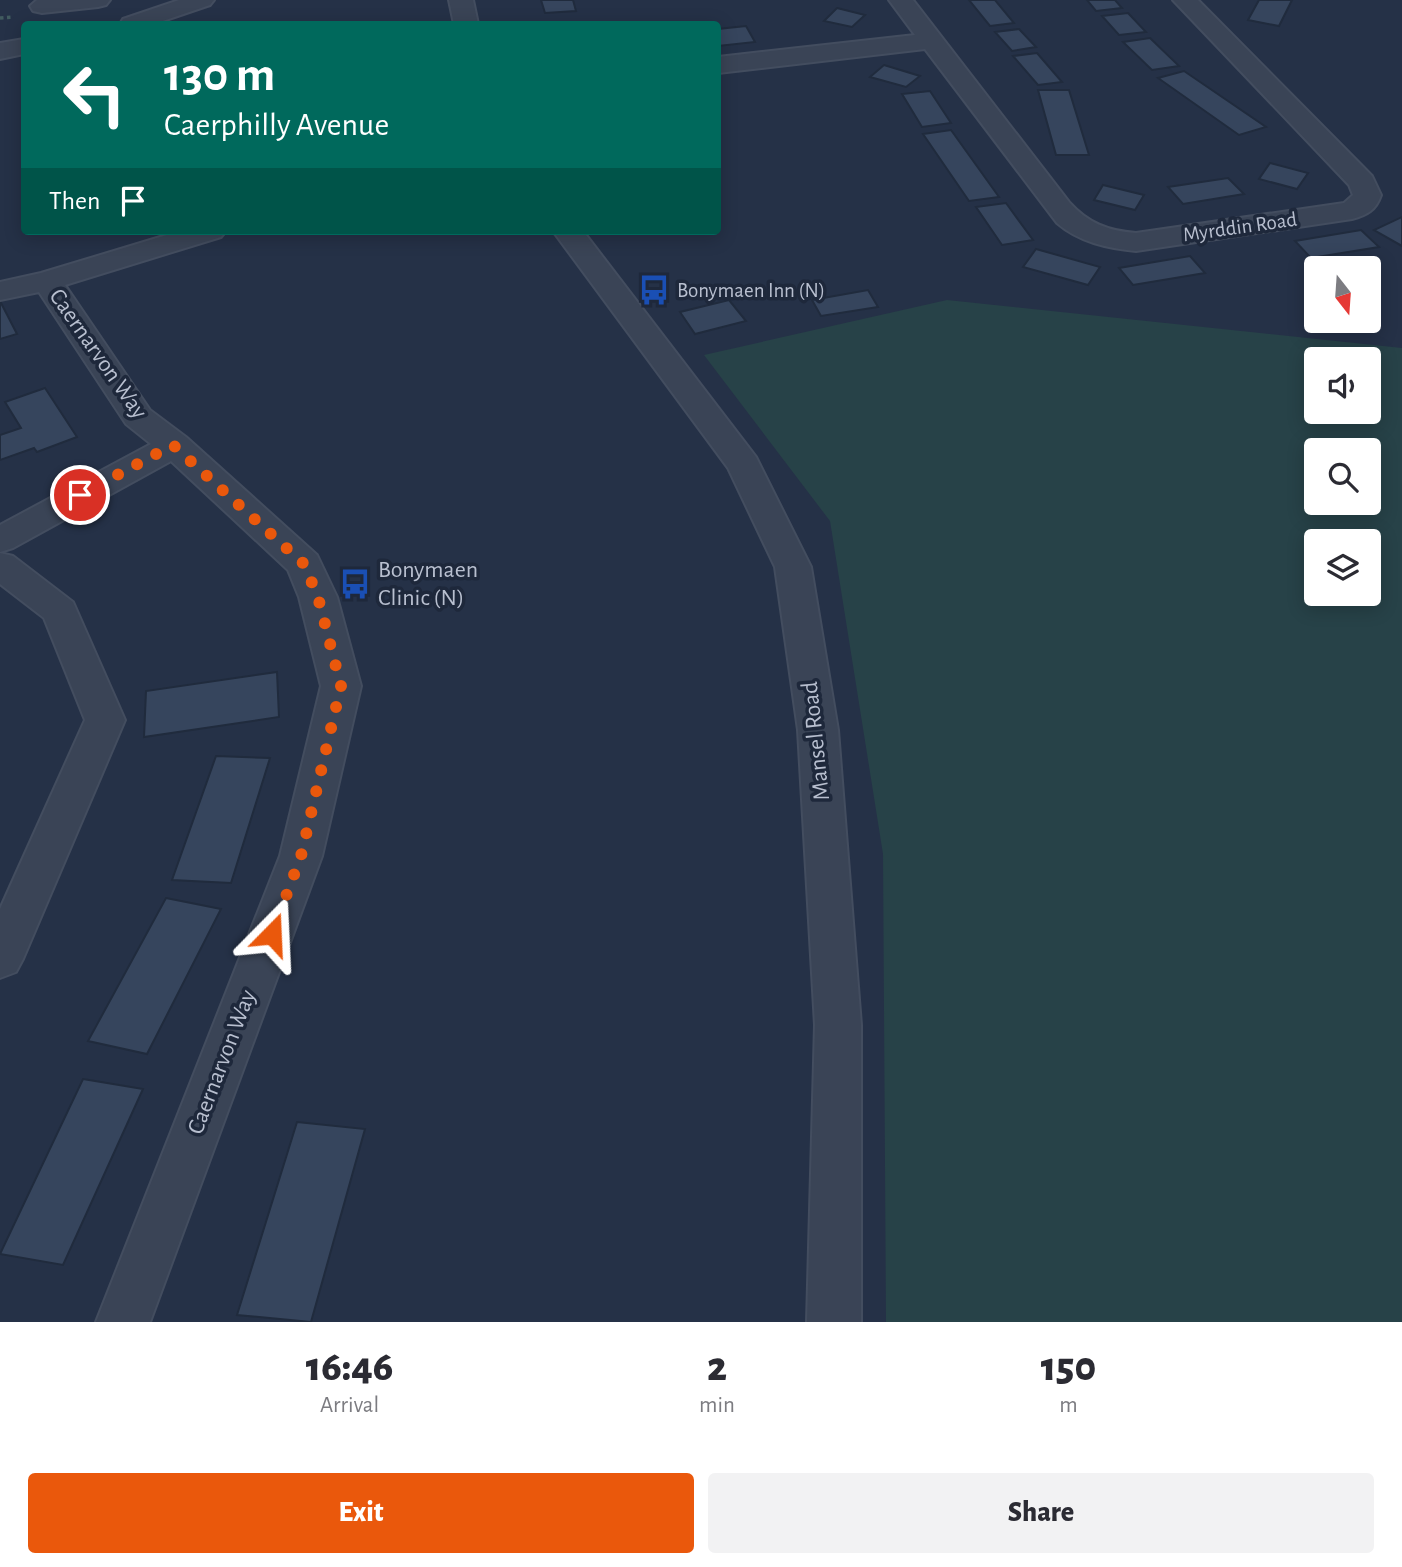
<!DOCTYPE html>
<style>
:root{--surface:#fff;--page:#f2f2f3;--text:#2b2b33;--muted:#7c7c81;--accent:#ea580c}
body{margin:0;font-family:"Alegreya Sans",sans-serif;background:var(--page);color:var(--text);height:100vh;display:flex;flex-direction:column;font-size:26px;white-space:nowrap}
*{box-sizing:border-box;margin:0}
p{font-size:23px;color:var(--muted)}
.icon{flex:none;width:38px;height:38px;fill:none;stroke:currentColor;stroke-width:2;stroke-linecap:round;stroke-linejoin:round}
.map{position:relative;height:1322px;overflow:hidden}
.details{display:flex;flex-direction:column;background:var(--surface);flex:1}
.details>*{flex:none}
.guide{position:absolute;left:21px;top:21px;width:700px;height:214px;border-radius:7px;box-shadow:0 4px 18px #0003;background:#00695c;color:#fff;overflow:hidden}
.needle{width:46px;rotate:163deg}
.fabs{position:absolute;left:1304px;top:256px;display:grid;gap:14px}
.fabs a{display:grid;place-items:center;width:77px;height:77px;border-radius:7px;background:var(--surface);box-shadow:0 4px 18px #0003;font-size:35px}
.pin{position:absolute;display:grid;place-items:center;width:60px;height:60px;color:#fff;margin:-30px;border:4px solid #fff;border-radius:50%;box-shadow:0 2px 7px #0007}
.me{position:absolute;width:77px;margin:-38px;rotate:21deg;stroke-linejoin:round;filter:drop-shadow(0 0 5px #0008)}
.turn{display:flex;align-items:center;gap:24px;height:147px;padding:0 28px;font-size:32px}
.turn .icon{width:91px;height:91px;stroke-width:2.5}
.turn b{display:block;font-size:49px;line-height:60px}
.then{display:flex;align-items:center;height:66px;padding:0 28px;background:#0003;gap:14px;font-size:26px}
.eta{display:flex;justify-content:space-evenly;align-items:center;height:119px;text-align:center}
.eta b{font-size:42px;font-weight:800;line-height:49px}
.action{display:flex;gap:14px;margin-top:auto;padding:14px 28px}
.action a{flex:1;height:80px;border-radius:7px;background:var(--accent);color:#fff;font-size:28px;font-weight:800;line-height:80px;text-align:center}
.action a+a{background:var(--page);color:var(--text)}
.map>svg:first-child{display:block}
.green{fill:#274248;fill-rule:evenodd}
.building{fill:#36455d;stroke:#202b3d;stroke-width:2}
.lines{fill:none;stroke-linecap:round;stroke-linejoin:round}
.minor-casing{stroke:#434d5f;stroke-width:4}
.path{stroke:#415b5f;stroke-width:3.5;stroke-dasharray:3.5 3.5;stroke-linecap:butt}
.minor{fill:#3a4456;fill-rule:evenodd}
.route{stroke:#ea580c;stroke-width:12;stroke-dasharray:0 21.6}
.labels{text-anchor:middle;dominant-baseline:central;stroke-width:7;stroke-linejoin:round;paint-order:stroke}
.far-street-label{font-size:21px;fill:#b8bfcf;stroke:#1e283b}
.far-poi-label{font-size:21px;fill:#b8bfcf;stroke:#1e283b;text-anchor:start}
.street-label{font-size:24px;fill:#b8bfcf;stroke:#1e283b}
.poi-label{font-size:24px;fill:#b8bfcf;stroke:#1e283b;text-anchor:start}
</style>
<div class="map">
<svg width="1402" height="1322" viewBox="0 0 1402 1322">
<rect width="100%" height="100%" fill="#253147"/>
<!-- green -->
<path class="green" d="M947,300L1402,348V1322H886L883,854L830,521L704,355ZM1316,359H1368V411H1316ZM1316,450H1368V502H1316ZM1316,541H1368V593H1316Z"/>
<!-- building -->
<g class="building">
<path d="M541,0H573L576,11L545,13Z"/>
<path d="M969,0H995L1014,23L990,26Z"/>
<path d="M1087,0H1115L1122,8L1096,11Z"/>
<path d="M1259,0H1292L1279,26L1248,20Z"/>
<path d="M837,8L865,15L852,27L824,21Z"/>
<path d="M1128,13L1146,32L1119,35L1102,16Z"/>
<path d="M746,26L755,42L718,46V29Z"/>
<path d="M1019,29L1036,47L1012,51L995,32Z"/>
<path d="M1150,38L1179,66L1152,70L1123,42Z"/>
<path d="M1037,53L1062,82L1038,85L1013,56Z"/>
<path d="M884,65L920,76L906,87L870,77Z"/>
<path d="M1184,71L1266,127L1239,135L1158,78Z"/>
<path d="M1038,90H1069L1089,155H1056Z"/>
<path d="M930,91L951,123L922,127L902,94Z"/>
<path d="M951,130L999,197L969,201L923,134Z"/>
<path d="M1270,163L1308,173L1297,189L1259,179Z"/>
<path d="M1228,178L1244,194L1183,204L1168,187Z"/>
<path d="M1103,185L1144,195L1135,210L1094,200Z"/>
<path d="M1006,203L1033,240L1002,245L976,207Z"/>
<path d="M1402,217V246L1374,230Z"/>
<path d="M1361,230L1379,247L1311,258L1295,241Z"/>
<path d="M1036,249L1100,267L1088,285L1023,267Z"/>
<path d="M1190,256L1205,273L1133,285L1119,268Z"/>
<path d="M868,290L878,307L821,316L812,300Z"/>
<path d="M729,300L746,321L695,334L680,312Z"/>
<path d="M1,303L17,334L0,339V304Z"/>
<path d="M45,388L77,437L37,452L34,448L0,460V435L21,428L5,402Z"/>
<path d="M277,672L279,717L144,737L146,691Z"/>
<path d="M216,756L270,758L231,883L172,880Z"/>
<path d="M166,898L221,909L147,1054L88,1041Z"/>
<path d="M83,1079L143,1089L63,1265L0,1254Z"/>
<path d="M297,1122L365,1129L311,1322L237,1315Z"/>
</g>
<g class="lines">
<!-- minor casing -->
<g class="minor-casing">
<g id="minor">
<path d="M37,0H110L106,5L98,7L42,13L33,11L30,6Z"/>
<path d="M179,0H214L210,5L154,24H120L123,19Z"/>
<path d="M449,0H473L478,24H454Z"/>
<path d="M889,0H913L1069,202C1088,223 1108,231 1136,233L1344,203L1353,195L1349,185L1173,0H1198L1372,176L1381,195C1376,210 1367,215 1352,219L1136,251C1107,248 1079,242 1057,223L925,49L718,73V57L915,35Z"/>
<path d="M24,39V54L0,59V43Z"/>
<path d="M180,231H226L221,237L65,285L150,410L186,437L317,555L337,597L361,686L322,856L150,1322H96L280,856L321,686L299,597L288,570L171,461L13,548L0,552V525L151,444L126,424L39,292L0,300V282L41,273Z"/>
<path d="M553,231H583L756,457L811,567L838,730L861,1025V1322H807L815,1025L798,730L775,567L728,468Z"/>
<path d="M0,553L13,556L73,602L125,720L23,959L16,972L0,978V909L85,720L44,618L0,584Z"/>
</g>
</g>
<!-- path -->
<path class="path" d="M0,18L14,17"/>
<!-- minor -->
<use href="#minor" class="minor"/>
</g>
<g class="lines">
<!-- route -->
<path class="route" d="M80,495L173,445L304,564L318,597L341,686L301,856L272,934"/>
</g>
<!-- icons -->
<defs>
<g id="bus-bare" transform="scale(2.415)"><path d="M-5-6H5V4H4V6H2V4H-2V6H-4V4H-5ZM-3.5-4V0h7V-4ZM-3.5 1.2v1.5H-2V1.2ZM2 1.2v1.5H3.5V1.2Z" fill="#1a4fb4" stroke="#1e283b" stroke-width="2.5" paint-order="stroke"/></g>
</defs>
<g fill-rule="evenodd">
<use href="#bus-bare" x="654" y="290"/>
<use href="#bus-bare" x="355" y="584"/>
</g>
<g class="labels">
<!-- far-street labels -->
<g class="far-street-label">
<text transform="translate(1240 227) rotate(-8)">Myrddin Road</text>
</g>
<!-- far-poi labels -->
<g class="far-poi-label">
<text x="677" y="290">Bonymaen Inn (N)</text>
</g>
<!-- street labels -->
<g class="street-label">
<text transform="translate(98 354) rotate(55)">Caernarvon Way</text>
<text transform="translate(816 741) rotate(-96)">Mansel Road</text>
<text transform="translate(222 1062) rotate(-69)">Caernarvon Way</text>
</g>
<!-- poi labels -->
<g class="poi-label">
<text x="378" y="570">Bonymaen<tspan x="378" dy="28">Clinic (N)</tspan></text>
</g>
</g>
</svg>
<div class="fabs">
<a><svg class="needle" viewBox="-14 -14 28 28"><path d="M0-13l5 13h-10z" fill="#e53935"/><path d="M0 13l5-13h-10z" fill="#7c7c81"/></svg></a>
<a><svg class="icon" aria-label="sound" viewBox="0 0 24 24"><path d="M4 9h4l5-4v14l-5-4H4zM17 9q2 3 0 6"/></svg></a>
<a><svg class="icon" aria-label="search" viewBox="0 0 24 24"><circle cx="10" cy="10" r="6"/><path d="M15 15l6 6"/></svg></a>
<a><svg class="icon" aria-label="layers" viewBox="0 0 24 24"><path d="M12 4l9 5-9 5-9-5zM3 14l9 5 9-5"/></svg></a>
</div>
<div class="pin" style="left:80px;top:495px;background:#d93025"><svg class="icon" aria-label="arrive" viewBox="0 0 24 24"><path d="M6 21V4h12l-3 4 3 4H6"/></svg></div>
<svg class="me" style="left:272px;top:934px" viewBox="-20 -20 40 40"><path d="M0-17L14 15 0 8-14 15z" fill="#ea580c" stroke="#fff" stroke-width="4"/></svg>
<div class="guide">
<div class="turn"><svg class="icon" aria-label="left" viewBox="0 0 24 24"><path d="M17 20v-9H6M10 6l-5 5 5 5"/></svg><div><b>130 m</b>Caerphilly Avenue</div></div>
<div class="then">Then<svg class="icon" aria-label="arrive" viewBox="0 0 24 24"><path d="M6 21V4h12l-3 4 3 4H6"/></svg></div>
</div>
</div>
<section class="details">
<div class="eta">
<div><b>16:46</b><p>Arrival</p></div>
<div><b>2</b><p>min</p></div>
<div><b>150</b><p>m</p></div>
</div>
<div class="action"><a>Exit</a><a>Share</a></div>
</section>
